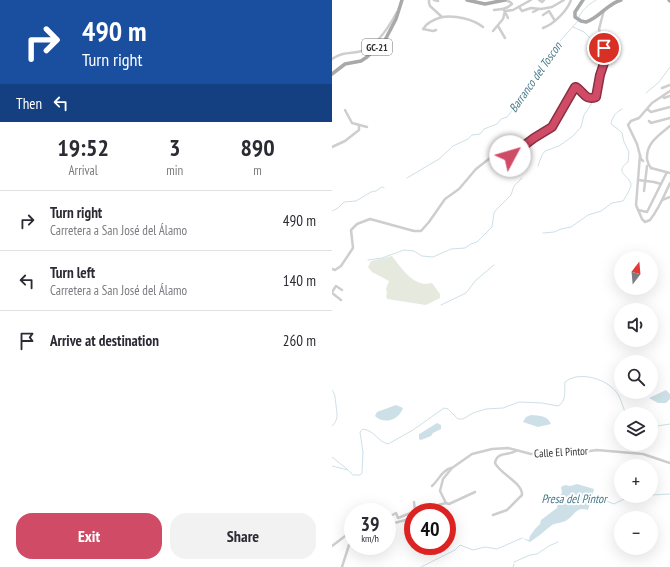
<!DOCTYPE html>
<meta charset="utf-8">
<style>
:root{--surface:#fff;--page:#f2f2f3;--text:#2b2b33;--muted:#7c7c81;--line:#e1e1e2;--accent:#d04b65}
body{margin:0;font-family:"PT Sans Narrow",sans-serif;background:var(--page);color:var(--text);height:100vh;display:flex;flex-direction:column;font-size:15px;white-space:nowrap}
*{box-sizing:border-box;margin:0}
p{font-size:13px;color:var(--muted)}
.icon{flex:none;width:22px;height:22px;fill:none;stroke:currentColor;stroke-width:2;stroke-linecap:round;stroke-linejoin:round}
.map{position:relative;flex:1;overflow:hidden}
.panel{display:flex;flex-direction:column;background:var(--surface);width:332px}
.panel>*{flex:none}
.top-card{background:#1a4fa0;color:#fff;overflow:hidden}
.needle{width:26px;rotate:16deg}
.buttons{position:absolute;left:282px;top:251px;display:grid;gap:8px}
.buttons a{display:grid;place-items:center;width:44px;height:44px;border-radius:50%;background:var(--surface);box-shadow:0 4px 16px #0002;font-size:20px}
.speed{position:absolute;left:12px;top:503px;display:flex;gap:8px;font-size:20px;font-weight:700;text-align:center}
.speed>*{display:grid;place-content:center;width:52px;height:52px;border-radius:50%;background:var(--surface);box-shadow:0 4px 16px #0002;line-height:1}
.speed small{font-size:10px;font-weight:400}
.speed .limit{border:6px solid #d22;background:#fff;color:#111}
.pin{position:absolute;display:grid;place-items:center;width:34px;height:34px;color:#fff;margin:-17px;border:2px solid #fff;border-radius:50%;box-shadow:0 1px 4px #0007}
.me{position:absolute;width:44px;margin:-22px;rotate:51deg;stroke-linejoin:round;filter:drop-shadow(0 0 3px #0008)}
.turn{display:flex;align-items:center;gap:14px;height:84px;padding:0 16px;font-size:18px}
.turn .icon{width:52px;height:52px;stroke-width:2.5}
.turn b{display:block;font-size:28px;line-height:34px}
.then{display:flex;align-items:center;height:38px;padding:0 16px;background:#0003;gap:8px;font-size:15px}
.eta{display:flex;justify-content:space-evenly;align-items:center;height:68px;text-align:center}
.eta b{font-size:24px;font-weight:700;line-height:28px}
.cta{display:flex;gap:8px;margin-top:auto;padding:8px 16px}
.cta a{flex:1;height:46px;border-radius:16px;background:var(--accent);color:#fff;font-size:16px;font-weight:700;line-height:46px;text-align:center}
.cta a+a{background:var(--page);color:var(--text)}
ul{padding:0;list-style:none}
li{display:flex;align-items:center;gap:12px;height:60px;padding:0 16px;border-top:1px solid var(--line)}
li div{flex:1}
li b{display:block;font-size:15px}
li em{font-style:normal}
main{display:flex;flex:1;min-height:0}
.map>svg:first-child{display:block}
.green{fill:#e5e9de}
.water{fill:#cde0e7}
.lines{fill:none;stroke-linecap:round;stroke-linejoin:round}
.stream{stroke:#cde0e7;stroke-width:1}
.minor{stroke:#cecece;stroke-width:2.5}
.major{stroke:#a9a9a9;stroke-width:3.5}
.route-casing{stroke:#873142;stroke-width:10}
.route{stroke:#d04b65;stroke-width:7}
.labels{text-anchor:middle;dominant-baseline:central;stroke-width:4;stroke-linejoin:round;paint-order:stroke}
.shield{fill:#fff;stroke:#6f6f6f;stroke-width:1}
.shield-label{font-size:10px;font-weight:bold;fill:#313131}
.street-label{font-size:11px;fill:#313131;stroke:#fff}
.water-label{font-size:12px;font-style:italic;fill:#48798a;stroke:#fff}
</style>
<main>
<section class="panel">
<div class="top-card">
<div class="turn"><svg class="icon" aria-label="right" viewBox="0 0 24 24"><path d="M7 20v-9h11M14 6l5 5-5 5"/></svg><div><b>490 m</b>Turn right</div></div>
<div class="then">Then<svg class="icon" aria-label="left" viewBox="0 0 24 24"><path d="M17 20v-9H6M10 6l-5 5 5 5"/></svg></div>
</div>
<div class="eta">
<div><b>19:52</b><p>Arrival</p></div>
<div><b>3</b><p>min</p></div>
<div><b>890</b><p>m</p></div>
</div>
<ul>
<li><svg class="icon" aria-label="right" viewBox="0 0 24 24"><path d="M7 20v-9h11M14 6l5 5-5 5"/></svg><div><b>Turn right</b><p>Carretera a San José del Álamo</p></div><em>490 m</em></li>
<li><svg class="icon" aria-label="left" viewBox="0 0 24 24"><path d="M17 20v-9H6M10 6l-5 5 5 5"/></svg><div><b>Turn left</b><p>Carretera a San José del Álamo</p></div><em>140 m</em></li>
<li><svg class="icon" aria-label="arrive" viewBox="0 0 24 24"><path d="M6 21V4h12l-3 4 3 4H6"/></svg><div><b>Arrive at destination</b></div><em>260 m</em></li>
</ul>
<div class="cta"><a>Exit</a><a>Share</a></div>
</section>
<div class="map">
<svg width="338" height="567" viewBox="0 0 338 567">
<rect width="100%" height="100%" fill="#fff"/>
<!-- green -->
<path class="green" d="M60,256C70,269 82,288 100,283L108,294V298L94,305L55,299L54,296L55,293L54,289L57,281L40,272L36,267L39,261Z"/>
<!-- water -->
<g class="water">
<path d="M334,390L338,394V399L334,403H326L317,398Z"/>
<path d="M64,405L71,408C67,420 52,425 43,416L45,412Z"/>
<path d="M199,415C208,416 215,415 219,424L206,427L191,422L194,417Z"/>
<path d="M105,423L109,425V429L101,433L99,436L89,440L87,439V434L89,433Z"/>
<path d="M245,484L262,489L256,510C244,506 243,515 235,520C231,523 224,523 220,525C212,531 206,537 198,542L190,538L197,540L198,536L203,529L208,524L209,520L225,508L227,497L230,493L229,487L233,485L238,486Z"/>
</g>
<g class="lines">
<!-- stream -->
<g class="stream">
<path d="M247,17C250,10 257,4 264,0"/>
<path d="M241,27L252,32L263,43L268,63L264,74V88"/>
<path d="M314,93L327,82L338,67"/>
<path d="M206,166L210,155L213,151L227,146L241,136L249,127L252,115L262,100"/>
<path d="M75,178L107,159L121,146L136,139L140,135L148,134L152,129L165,124L169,119L175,117L196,91L205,78L209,66L220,50L246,21"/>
<path d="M0,211L6,208L12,202L24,201L39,192L44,191L50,187L52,188"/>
<path d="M211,233L222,232L229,229L239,227L256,215L269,211L280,203L291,201C293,198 299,188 299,185C298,175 281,173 296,162L297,152L292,142L290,133L287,130L279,124C280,117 284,112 290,109"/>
<path d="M36,260L50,258L72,250L82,251L90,256L101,257L119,249L133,248L139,244L145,242L160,227L162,213L164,210L179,195L182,186L190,178"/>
<path d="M109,305L134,293L144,280L162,265"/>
<path d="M0,390C4,395 3,400 4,405C5,413 7,420 0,426"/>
<path d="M319,427L338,424"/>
<path d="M0,457L15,469"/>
<path d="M0,466L16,470L21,475H28L30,473L31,452L28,432L31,429C43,431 45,441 56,444L81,430L112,408L116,409L126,419H131L141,413L154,409L171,408L187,402L210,403L226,406C235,401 232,391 233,382C247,370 278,379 287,396C290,402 291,408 294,414"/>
<path d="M319,495L338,494"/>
<path d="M265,497L282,504L298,496"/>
<path d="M182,562L198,555L205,554L217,546L226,542"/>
<path d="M89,567L123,550L128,545L141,550L153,547L165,549L190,538"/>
<path d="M181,567L182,564"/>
</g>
<!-- minor -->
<g class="minor">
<path d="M97,0V3L98,6L110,17C103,19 95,22 91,29L101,31L104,30"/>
<path d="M102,0L106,1"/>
<path d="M207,0L210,2L212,0"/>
<path d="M187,7L190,11L199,8L209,9L220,7L232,0"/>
<path d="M162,10L171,9"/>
<path d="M173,11L181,10L199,0"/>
<path d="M173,12L176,18"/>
<path d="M201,12L207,9"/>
<path d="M211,15L217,11L223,21"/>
<path d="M110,17C123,15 141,19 151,27"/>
<path d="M166,26L173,38"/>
<path d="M211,28C222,24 235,11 239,0"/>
<path d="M161,31L171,19L173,11L171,9L176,7L180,4L178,2L173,0"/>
<path d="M0,59C13,51 18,54 30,51C45,46 58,25 65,12"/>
<path d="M330,88L338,85"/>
<path d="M331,96L332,98L338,96"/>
<path d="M315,109L319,112L338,107"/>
<path d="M13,110L20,123L35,127"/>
<path d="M317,121L319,123L338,118"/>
<path d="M0,147L13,141L27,130V125"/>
<path d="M308,155L304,205L310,219L313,222L318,220C327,209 332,196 338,183"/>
<path d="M311,161L309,159L305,144L296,125L299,121L307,118L320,103L338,91"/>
<path d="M319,168C316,165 316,163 315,159C314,143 327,135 338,126"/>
<path d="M319,168L338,173"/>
<path d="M306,180L322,182L329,184"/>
<path d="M312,191L315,166"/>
<path d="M330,200L338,197"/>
<path d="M306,210L315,212L335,172"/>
<path d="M0,269L3,270L9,266L21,248L19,230L25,224L38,219L82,231H89L97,222L113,199L127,189L144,169L167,151L170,149H173V158L176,159L199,140L220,127L243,87H244C252,92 253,101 264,97L268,75L272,63V45L267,29L272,10"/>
<path d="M0,292L4,286L10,290"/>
<path d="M0,293L9,300"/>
<path d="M100,486C107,480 109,471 119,468"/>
<path d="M82,502L83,511"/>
<path d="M114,503L117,504L143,492"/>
<path d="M81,512L91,508L92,512"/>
<path d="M92,512L102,506L114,503L108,491L111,479L120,468L140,454L160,449L176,448L199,454L243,453L265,450L311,454L338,463"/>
<path d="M161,515L175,510L190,495C191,483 168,474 163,463C165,451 176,456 184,451"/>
<path d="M55,518L64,513L66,518L81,512"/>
<path d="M55,525L81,518"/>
<path d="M0,546L21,530"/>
<path d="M10,567L17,545L21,541"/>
</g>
<!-- major -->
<g class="major">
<path d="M135,0L153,4L173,0"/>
<path d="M251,0L243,12V17L249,21L254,22C267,18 275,4 289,0"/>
<path d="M337,0L338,1"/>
<path d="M0,74L13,64L29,61L35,57L53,40L64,19L70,0"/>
</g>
</g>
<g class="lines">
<!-- route casing -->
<g class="route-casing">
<path id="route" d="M178,156L202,138L220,127L243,87H244C252,92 253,101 264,97L268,75L272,63V48"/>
</g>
<!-- route -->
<use href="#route" class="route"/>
</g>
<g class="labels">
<!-- shield labels -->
<rect class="shield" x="30" y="39" width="30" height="16" rx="3"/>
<g class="shield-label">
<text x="45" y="47">GC-21</text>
</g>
<!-- street labels -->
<g class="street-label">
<text transform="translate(229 452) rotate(-3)">Calle El Pintor</text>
</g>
<!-- water labels -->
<g class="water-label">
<text transform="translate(203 77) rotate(-55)">Barranco del Toscon</text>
<text x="242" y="498">Presa del Pintor</text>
</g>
</g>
</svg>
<div class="buttons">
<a><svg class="needle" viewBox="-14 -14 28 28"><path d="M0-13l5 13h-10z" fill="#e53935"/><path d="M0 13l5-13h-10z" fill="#7c7c81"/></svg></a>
<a><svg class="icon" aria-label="sound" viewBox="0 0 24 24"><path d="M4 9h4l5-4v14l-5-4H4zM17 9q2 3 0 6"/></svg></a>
<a><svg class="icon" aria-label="search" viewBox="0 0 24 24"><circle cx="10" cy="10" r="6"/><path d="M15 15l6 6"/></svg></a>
<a><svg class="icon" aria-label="layers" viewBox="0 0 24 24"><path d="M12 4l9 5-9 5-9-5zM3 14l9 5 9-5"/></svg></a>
<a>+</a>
<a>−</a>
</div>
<div class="speed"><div>39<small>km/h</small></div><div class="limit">40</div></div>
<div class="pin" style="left:272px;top:48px;background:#d93025"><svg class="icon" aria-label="arrive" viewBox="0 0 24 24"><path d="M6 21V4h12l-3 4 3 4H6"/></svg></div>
<svg class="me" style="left:178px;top:156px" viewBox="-20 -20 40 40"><circle r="19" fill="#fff"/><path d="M0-13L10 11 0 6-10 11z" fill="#d04b65"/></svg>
</div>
</main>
